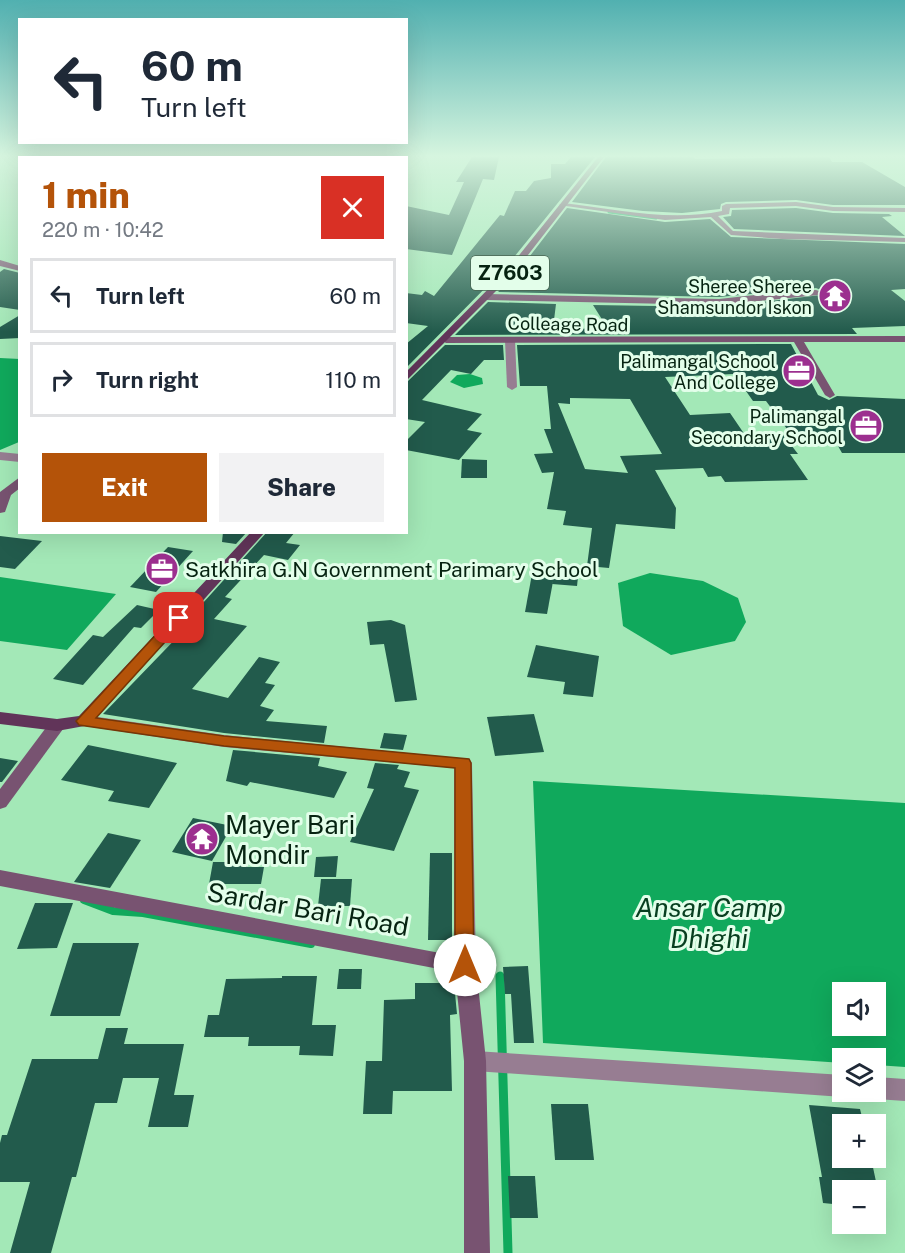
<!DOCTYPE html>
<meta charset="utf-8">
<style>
:root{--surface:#fff;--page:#f2f2f3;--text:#1f2937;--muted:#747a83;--line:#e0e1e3;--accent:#b45309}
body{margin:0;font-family:"Public Sans",sans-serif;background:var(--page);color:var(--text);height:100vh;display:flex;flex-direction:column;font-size:22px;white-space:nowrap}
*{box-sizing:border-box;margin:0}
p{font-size:20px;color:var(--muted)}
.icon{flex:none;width:33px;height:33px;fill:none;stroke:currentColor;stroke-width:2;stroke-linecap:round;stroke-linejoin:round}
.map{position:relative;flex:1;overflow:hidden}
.panel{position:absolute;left:18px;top:156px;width:390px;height:378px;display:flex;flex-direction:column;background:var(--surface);border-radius:0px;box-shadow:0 6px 24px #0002}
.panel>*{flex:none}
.banner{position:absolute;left:18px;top:18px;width:390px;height:126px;border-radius:0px;box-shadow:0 6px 24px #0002;background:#fff;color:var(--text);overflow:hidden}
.buttons{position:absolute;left:832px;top:982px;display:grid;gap:12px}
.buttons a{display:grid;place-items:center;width:54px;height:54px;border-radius:0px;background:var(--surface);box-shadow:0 6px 24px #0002;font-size:30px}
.pin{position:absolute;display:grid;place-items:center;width:51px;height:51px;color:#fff;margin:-26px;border-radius:12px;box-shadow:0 3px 9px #0006}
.me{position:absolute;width:66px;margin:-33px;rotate:0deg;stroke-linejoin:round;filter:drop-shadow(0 0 4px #0008)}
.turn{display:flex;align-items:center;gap:21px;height:126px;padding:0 24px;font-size:27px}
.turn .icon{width:78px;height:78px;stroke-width:2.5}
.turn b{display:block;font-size:42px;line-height:51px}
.round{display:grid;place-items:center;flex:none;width:63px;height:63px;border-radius:0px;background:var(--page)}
.summary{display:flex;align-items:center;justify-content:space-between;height:102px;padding:0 24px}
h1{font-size:36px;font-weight:800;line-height:45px;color:var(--accent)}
.button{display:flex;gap:12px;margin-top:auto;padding:12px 24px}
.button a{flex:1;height:69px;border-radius:0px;background:var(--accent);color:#fff;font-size:24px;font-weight:800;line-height:69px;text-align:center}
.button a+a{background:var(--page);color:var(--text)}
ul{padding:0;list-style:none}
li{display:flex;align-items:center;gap:18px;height:75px;margin:0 12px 9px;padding:0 12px;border:3px solid var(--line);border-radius:0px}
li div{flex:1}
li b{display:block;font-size:22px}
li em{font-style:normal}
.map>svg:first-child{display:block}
.water{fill:#10a95c;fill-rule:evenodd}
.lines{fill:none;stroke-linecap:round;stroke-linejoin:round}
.stream-far2{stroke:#10a95c;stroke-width:3}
.stream-far1{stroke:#10a95c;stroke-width:8}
.stream{stroke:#10a95c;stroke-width:9}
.building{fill:#225b4c;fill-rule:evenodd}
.street{fill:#977d92;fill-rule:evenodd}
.secondary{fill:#785371;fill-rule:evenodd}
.primary{fill:#613459;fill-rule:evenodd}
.route{fill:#b45309;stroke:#753606;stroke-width:1.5}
.labels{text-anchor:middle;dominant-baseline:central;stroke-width:6;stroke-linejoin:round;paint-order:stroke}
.far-poi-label{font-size:18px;fill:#062311;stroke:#e3feea;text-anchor:end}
.far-street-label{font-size:18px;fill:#062311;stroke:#e3feea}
.shield{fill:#e3feea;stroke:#486552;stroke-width:1.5}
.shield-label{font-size:20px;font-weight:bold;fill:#062311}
.poi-label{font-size:21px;fill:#062311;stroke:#e3feea;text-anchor:start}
.near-poi-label{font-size:26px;fill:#062311;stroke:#e3feea;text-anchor:start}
.near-street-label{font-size:26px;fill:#062311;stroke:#e3feea}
.near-water-label{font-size:27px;font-style:italic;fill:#083f20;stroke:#e3feea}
</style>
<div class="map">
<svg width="905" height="1253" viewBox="0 0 905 1253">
<rect width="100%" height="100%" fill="#a3e8b7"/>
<!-- water -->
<g class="water">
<path d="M0,358L20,359L19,442L0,450Z"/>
<path d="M470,374L482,378L483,384L464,388L450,382L457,375Z"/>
<path d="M650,573L703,581L738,598L746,622L735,641L671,655L623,626L618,583Z"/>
<path d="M0,577L116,594L67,650L0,641Z"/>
<path d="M533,781L905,803V1067L876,1065V1059H843V1063L543,1043ZM843,993H876V1026H843Z"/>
</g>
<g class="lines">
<!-- stream-far2 -->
<path class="stream-far2" d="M609,212L656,218"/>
<!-- stream-far1 -->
<path class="stream-far1" d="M84,900L113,911L143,913L311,944"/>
<!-- stream -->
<path class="stream" d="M500,976L508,1253"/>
</g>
<!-- building -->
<g class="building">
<path d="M472,157H499L494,180L483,179L452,255L406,249V206L449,215L464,182H456Z"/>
<path d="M571,157H595L506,267L406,368V344L428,326L406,323V293L422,295L425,291L434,296L500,215L504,216L515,191H526L534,181L551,178V164H565Z"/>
<path d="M606,157H693L695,159L829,157L832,162H862L905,187V205H833L796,200L726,202L721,204L720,209L682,213L643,211L572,202Z"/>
<path d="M567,208L665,222L710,219L731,237L905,244V289L891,290L905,301V326L852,328L857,334L455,335L488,302L556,304L553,328L608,329L593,305L719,307L821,295V290L816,288L719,297L498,292L516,274Z"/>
<path d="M796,208L833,213L889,214L892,216L882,217L905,236L734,229L723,217L731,216L732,210Z"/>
<path d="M4,269L20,273V310L0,307V272Z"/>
<path d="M20,315V338L0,339V327Z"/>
<path d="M791,344L818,395L829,400L837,396L905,399V453H842L834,439L796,441L766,401H753L734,374L665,377L690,415L730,413L745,435L782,433L798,454H790L808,480L725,482L721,476L708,477L703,468L655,470L676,508L675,529L616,524L609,568L587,566L592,528L563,525L566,511L547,509L554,472L542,473L534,454L553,453L544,429H551L547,386H520L517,345ZM570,398L630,399L662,454L620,456L628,473L585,469L558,403L570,404Z"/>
<path d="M445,345H503L504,360H484L471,374L451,370L422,400L482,414L467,430L482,433L459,460L406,450V441L425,422L406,419V383Z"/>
<path d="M462,459L487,460V478H461Z"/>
<path d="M223,532H247L236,544L222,542Z"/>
<path d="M267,532H295L286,543L300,545L288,560L264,555L225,597L232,599L214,619L247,626L192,689L228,698L259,657L280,662L265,683L275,685L260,706L274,710L266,721L327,726L324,743L224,733L103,714L189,625L184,624Z"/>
<path d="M0,536L42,541L15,569L0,567Z"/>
<path d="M168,547L193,551L156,592L130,587Z"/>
<path d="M556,565L579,568L577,586L552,584Z"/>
<path d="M532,574L554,576L547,614L525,612Z"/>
<path d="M137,605L159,610L141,628L134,627L83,685L53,679L93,635L103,637Z"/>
<path d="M391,620L405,625L417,700L395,702L384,644L370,645L367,622Z"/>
<path d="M536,645L599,656L593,697L563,694L565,682L527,677Z"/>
<path d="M534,714L544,752L495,756L487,717Z"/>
<path d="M384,733L407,735L403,750L380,748Z"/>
<path d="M88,745L177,763L149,808L108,801L114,791L61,780Z"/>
<path d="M233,750L320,758L318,766L347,772L334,798L250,782L247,786L226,781Z"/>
<path d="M0,758L18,761L2,782H0Z"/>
<path d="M375,763L399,765L397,769L410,772L404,787L419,790L394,851L350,842L374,789L367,788Z"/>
<path d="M193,818L232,826L212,861L172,852Z"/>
<path d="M108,833L141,840L110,888L74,882Z"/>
<path d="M430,853H452V940H428Z"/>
<path d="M338,856L336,877H314L316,857Z"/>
<path d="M213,862H248L247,867H264L261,884H209Z"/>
<path d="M321,879H352L350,906H318Z"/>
<path d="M35,903H73L57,948L17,949Z"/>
<path d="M73,943H139L120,1016H50Z"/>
<path d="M528,966L534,1043H514L511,994H505L503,967Z"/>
<path d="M339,969H362L361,989H337Z"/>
<path d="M282,976H317L312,1025H336L333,1056L299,1055L300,1046H248L249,1037H204L208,1015H219L226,979L282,978Z"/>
<path d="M415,983H454L457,1014L450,1015L452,1091H393L392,1114H363L366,1061H382L384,1000L415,999Z"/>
<path d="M106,1028H128L124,1044H184L174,1095H194L188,1127H148L159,1078H123L117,1103H95L76,1177H72L51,1253H10L30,1182H0V1143L2,1135H7L32,1059H98Z"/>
<path d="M551,1104H588L594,1160H555Z"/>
<path d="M809,1105L860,1109L864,1125H843V1158H871L878,1191H843V1205L823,1203L819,1177H822Z"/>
<path d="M508,1176H535L538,1218H510Z"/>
</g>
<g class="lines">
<!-- street -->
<g class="street">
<path d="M510,337L515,340L517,387L512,390L507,387L505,340Z"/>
<path d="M0,452L20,454V462L0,460Z"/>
<path d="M84,715L224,735L469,759L472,763L476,965L472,971L465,974L458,971L454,965V768L224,747L78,725L76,721L78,717Z"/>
<path d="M475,1051L843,1075V1092H852L843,1097L475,1071L467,1068L464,1061L467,1054Z"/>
<path d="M876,1077L905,1079V1101L876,1099L868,1096L866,1092H876Z"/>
</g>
<!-- secondary -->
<g class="secondary">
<path d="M327,157H333L326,158Z"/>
<path d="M796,202L833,207L905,208V212L833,211L796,206L730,208L729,214L718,216L733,231L905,238V242L782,239L731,235L711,217L665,220L559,205L563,203C616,209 669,222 722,211V206L726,204Z"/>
<path d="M0,260L20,266V271L0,266Z"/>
<path d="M816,290L819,291V295L719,305L487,300L482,297L487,294L719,299L790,291Z"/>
<path d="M905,336V342H804L835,395L830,398L825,395L794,342L446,343L441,340L446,337Z"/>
<path d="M20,477V488L11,495L5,512L0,513V492Z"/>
<path d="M57,719L63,721L65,725L63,729L6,807L0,809V789L51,721Z"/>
<path d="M0,870L472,959L476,965L486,1061L490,1253H464V1061L455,972L0,886Z"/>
</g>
<!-- primary -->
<g class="primary">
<path d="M598,157H604L514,273L406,381V372L508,269Z"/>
<path d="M251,532H265L90,725L57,731L0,724V712L57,719L79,716Z"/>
</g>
</g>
<!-- sky -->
<linearGradient id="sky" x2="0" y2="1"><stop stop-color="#51b0b0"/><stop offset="0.47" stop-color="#d6f5df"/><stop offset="1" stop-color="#d6f5df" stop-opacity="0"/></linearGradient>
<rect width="905" height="332" fill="url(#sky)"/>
<!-- route -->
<path class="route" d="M179,614L186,618L184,621L96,718L224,736L469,759L471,763L474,965L471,971L465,974L458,971L455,965V768L224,746L79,725L76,721L79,718L174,615Z"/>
<!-- icons -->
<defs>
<g id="temple-disc" transform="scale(1.725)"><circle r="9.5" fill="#9c2f8f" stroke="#e3feea"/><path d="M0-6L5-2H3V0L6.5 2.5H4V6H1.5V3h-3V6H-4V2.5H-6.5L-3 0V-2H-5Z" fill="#fff"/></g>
<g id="office-disc" transform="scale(1.725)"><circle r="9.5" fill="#9c2f8f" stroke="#e3feea"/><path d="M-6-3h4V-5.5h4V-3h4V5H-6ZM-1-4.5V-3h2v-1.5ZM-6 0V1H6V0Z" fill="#fff"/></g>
</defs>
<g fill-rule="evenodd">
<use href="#temple-disc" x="835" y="296"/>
<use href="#office-disc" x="799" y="371"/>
<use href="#office-disc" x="866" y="426"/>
<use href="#office-disc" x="162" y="569"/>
<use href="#temple-disc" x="202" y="839"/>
</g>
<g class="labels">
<!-- far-poi labels -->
<g class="far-poi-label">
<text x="812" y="286">Sheree Sheree<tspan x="812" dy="21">Shamsundor Iskon</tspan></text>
<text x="776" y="361">Palimangal School<tspan x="776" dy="21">And College</tspan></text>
<text x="843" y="416">Palimangal<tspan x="843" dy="21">Secondary School</tspan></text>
</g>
<!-- far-street labels -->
<g class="far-street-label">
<text transform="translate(568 324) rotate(1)">Colleage Road</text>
</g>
<!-- shield labels -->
<rect class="shield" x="471" y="256" width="78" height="34" rx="4.5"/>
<g class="shield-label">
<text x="510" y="273">Z7603</text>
</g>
<!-- poi labels -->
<g class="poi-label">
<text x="185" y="569">Satkhira G.N Government Parimary School</text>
</g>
<!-- near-poi labels -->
<g class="near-poi-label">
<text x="225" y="824">Mayer Bari<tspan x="225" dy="30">Mondir</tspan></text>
</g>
<!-- near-street labels -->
<g class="near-street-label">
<text transform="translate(308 909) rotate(10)">Sardar Bari Road</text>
</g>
<!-- near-water labels -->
<g class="near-water-label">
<text x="709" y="907">Ansar Camp<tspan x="709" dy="31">Dhighi</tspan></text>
</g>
</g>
</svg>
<div class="buttons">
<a><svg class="icon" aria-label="sound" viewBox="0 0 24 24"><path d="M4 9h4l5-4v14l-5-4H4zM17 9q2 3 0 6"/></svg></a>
<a><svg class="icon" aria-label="layers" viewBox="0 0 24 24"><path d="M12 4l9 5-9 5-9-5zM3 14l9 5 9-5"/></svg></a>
<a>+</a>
<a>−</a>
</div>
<div class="pin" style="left:179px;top:618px;background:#d93025"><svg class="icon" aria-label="arrive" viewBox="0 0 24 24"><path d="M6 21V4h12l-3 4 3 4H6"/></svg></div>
<svg class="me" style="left:465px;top:965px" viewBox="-20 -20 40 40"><circle r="19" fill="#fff"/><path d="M0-13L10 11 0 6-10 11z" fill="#b45309"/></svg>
<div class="banner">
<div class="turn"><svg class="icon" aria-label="left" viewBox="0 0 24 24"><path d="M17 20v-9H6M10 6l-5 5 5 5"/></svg><div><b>60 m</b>Turn left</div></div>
</div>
<section class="panel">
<div class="summary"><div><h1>1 min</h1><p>220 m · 10:42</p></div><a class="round" style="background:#d93025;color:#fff"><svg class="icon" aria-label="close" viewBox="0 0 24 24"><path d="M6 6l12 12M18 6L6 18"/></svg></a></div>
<ul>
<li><svg class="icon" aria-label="left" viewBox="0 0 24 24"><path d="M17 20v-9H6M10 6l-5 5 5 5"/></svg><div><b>Turn left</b></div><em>60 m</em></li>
<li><svg class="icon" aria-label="right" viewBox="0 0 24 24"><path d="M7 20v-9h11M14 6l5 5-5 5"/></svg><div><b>Turn right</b></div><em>110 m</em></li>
</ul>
<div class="button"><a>Exit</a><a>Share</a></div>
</section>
</div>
